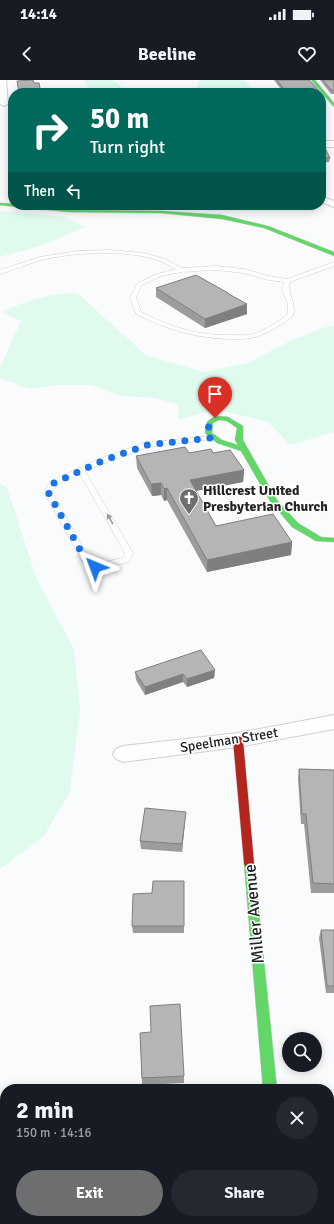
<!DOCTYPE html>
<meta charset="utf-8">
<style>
:root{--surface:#171b24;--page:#242831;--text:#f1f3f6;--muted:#9ea1a6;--accent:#6d6e6f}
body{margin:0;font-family:Signika,sans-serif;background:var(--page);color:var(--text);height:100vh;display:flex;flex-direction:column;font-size:15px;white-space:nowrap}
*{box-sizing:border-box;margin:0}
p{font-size:13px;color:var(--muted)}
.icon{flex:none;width:22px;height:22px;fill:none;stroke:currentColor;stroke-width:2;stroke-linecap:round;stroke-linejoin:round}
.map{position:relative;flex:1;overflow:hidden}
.side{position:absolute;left:0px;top:1004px;width:334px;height:140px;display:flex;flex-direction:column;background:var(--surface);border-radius:16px 16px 0 0;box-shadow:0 2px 10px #0003}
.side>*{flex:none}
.banner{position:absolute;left:8px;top:8px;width:318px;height:122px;border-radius:16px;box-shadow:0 2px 10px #0003;background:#00695c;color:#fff;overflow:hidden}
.controls{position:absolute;left:282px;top:952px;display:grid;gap:8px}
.controls a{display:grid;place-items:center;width:40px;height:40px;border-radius:50%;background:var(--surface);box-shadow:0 2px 10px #0003;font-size:20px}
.pin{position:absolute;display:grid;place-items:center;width:34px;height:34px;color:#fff;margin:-41px -17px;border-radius:50% 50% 50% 0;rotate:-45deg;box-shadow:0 0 4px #0007}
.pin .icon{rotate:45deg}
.me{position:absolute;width:44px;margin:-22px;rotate:316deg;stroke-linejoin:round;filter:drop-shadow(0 0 3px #0008)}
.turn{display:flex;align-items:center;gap:14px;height:84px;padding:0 16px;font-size:18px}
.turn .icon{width:52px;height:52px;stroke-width:2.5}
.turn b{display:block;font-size:28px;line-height:34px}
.then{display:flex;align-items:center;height:38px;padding:0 16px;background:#0003;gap:8px;font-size:15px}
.round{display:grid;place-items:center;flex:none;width:42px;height:42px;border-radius:21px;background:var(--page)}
.headline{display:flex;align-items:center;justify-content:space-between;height:68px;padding:0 16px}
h1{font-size:24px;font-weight:800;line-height:30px}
.action{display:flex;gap:8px;margin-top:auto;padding:8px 16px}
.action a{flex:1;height:46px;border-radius:24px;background:var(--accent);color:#fff;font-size:16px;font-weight:800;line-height:46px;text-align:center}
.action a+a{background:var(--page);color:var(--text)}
.status{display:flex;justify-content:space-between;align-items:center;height:28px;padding:0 20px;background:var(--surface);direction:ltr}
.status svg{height:11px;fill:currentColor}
header{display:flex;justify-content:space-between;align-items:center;height:52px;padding:0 16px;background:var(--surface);font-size:18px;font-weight:800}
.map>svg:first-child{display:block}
.green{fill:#e0faee}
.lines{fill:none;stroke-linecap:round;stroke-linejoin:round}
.lane-casing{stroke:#cfd0d1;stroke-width:1}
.street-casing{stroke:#cfd0d1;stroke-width:2}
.fast-casing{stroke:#cfd0d1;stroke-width:1}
.jam-casing{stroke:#cfd0d1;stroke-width:1}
.lane{fill:#fefeff;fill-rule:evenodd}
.street{fill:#fefeff;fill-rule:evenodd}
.fast{fill:#63d668;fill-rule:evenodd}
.jam{fill:#b3261e;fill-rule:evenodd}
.wall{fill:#9c9c9d}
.shaded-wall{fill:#7f7f7f}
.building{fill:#b5b5b6;stroke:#7f7f7f}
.oneway{fill:#9b9b9c}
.route{stroke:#1a73e8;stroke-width:7;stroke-dasharray:0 12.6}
.labels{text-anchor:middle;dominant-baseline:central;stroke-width:3;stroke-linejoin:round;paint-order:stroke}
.poi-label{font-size:14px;font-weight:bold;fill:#212223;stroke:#fff;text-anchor:start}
.street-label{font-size:14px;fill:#212223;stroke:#fff}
.near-street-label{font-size:17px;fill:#212223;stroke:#fff}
</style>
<div class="status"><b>14:14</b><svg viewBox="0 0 49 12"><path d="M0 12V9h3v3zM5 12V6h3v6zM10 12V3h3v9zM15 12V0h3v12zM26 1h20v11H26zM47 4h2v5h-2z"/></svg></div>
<header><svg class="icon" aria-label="back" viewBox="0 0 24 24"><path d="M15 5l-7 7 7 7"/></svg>Beeline<svg class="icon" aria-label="heart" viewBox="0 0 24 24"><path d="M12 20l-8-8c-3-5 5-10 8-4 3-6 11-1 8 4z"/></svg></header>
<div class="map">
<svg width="334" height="1144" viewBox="0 0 334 1144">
<rect width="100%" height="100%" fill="#fafbfd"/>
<!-- green -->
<g class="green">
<path d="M84,0H112L130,13H91Z"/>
<path d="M199,0H244L253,11L252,13H195Z"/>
<path d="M0,131L65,137L85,147L40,166L0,177Z"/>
<path d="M77,213L146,275L203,292L248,283L292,260L329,246H334V352L290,365L268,342L223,331L201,333L178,340L179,325L156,318L120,316L91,305H60L29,309L0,298V287L21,241L1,232C29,220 47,214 77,213Z"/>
<path d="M0,403L7,408L37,500L74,569L80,630L70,712L43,757L0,789Z"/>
</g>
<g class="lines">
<!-- lane casing -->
<g class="lane-casing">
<g id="lane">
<path d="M109,170L144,173L165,179L182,188L216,186L244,189L269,196L287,199L334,182V186L290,202C287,215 297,223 293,236C282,244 271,252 258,256C250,259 242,259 234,259C198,259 168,250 136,234L130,217L138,203L157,194L176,189C171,187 165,183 160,181C126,169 76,172 41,180C27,184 14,190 0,194V190L40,177L78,171ZM216,190L244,193L268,200L284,202L282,210L288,224V234C278,242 266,250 253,254C247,256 239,255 232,255C199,256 170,247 141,232L136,217L142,205L161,196L181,192Z"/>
<path d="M211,356L213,357V359L148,367L105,383L85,391L133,473L129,482L95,490L85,486L44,412L51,401L99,379L144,363ZM80,394L125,473L123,478L96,484L91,482L52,412L57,405Z"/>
</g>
</g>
<!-- street casing -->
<g class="street-casing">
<g id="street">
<path d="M0,0H6L8,24L4,26L0,24Z"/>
<rect x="321" y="61" width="13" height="6"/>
<path d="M321,116L334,121V127L321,122Z"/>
<path d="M334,635V649L238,667L123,682L116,679L113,674L116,669L123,666L238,653Z"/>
<path d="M267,1139H295L296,1144H268Z"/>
</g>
</g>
<!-- fast casing -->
<g class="fast-casing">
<g id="fast">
<path d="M311,0H315L334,23V27Z"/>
<path d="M0,123L13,124V125L69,130L161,131L222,135L268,146L334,172V176L264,148L222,139L161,133L69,132L0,125Z"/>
<path d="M218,336L228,337L243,346V360L277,420L298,443L321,457L334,458V462L316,461L292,447L270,421L241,371L217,363L206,354L205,353L207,342L212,338ZM219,340L227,341L237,348L235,360L238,365L222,360L212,353L213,343Z"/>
<path d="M249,778L253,780L254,783L277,1009H263L244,783L245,780Z"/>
</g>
</g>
<!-- jam casing -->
<g class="jam-casing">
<path id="jam" d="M238,656L241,657L243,660L254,783L253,786L249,788L245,786L244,783L233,660L235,657Z"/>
</g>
<!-- lane -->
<use href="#lane" class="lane"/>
<!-- street -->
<use href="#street" class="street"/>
<!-- fast -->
<use href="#fast" class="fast"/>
<!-- jam -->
<use href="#jam" class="jam"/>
</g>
<!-- wall -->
<g class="wall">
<path d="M274,0H309L319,11V13H284Z"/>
<path d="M320,0H334V14H331Z"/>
<path d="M321,64L330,78L329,82L321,83Z"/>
<path d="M156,208L228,213V214L247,224V234L205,248L156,217Z"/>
<path d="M189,373H213L244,390L243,402L196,411L216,446L292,462L291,475L207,492L167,420L164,421L161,415L152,416L137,388L136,376Z"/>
<path d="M215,590L214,598L187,607L183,602L145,615L136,600L135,592Z"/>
<path d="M299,689L334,690V813H311L304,744H301L298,699Z"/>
<path d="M185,740L182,772L141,769L140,761Z"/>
<path d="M152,813L184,846V853H133L132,846Z"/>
<path d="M321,850H334V913H326L319,858Z"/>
<path d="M140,953L184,996V1003L142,1005Z"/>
<path d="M178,1139V1144H127Z"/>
</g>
<!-- shaded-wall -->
<g class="shaded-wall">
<path d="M247,224V234L205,248V239Z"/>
<path d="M244,390L243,402L189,412L190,400Z"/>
<path d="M161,403V415L152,416L151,404Z"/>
<path d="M167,408V420L164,421V409Z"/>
<path d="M292,462L291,475L207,492V480Z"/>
<path d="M215,590L214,598L187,607V599Z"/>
<path d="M183,594V602L145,615V607Z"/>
<path d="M186,732L185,740L182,772V764Z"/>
</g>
<!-- building -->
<g class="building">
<path d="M33,0L34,3H39L41,13H19L17,1Z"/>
<path d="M277,0H309L319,11L287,13Z"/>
<path d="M323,0H334V10H331Z"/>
<path d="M321,64H323L330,78H321Z"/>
<path d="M196,195L228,213H227L247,224L205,239L156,208Z"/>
<path d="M185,367L189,373L211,369L213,373L230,370L244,390L190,400L216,446L273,434L292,462L207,480L167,408L164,409L161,403L151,404L136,376Z"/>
<path d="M201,570L215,590L187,599L183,594L145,607L135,592Z"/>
<path d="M299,689L334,690V804L313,803L306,734H302Z"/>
<path d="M145,728L186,732L182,764L140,761Z"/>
<path d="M153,801H184V846H132L133,814L152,813Z"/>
<path d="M321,850H334V906H327Z"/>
<path d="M180,924L184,996L142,998L140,953L151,952L150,926Z"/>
<path d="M128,1139H178V1142H162V1144H127Z"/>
</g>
<!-- one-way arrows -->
<defs><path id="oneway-solid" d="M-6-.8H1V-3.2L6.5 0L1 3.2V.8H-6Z"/></defs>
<use class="oneway" href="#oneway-solid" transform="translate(110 439) rotate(-120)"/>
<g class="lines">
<!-- route -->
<path class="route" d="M95,487L88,484L48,412L54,403L102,381L147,365L211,358C206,350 208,344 215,338"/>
</g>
<!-- icons -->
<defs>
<g id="church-pin" transform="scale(1)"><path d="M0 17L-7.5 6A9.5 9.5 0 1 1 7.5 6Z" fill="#6d6e6f" stroke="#fff"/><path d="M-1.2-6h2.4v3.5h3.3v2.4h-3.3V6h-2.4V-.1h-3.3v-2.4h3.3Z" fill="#fff"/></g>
</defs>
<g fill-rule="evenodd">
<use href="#church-pin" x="189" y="418"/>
</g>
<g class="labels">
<!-- poi labels -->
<g class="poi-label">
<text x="203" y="410">Hillcrest United<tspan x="203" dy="16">Presbyterian Church</tspan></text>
</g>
<!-- street labels -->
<g class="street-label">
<text transform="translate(229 660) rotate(-9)">Speelman Street</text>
</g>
<!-- near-street labels -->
<g class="near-street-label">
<text transform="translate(254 834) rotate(-95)">Miller Avenue</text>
</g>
</g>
</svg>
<div class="controls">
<a><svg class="icon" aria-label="search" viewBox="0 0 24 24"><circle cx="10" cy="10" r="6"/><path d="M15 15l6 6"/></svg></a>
</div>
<div class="pin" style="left:215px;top:338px;background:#d93025"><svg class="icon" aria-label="arrive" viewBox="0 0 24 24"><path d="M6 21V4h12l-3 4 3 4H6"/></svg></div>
<svg class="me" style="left:95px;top:487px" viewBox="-20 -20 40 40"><path d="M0-17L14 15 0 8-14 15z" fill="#1a73e8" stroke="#fff" stroke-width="4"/></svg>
<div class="banner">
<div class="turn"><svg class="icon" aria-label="right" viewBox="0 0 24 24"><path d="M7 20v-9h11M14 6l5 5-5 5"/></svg><div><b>50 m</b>Turn right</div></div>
<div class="then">Then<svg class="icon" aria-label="left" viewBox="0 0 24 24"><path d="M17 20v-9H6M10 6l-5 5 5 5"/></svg></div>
</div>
<section class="side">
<div class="headline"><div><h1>2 min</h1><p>150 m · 14:16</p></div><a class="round"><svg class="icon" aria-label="close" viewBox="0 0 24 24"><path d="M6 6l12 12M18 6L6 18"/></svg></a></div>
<div class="action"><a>Exit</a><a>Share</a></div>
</section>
</div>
